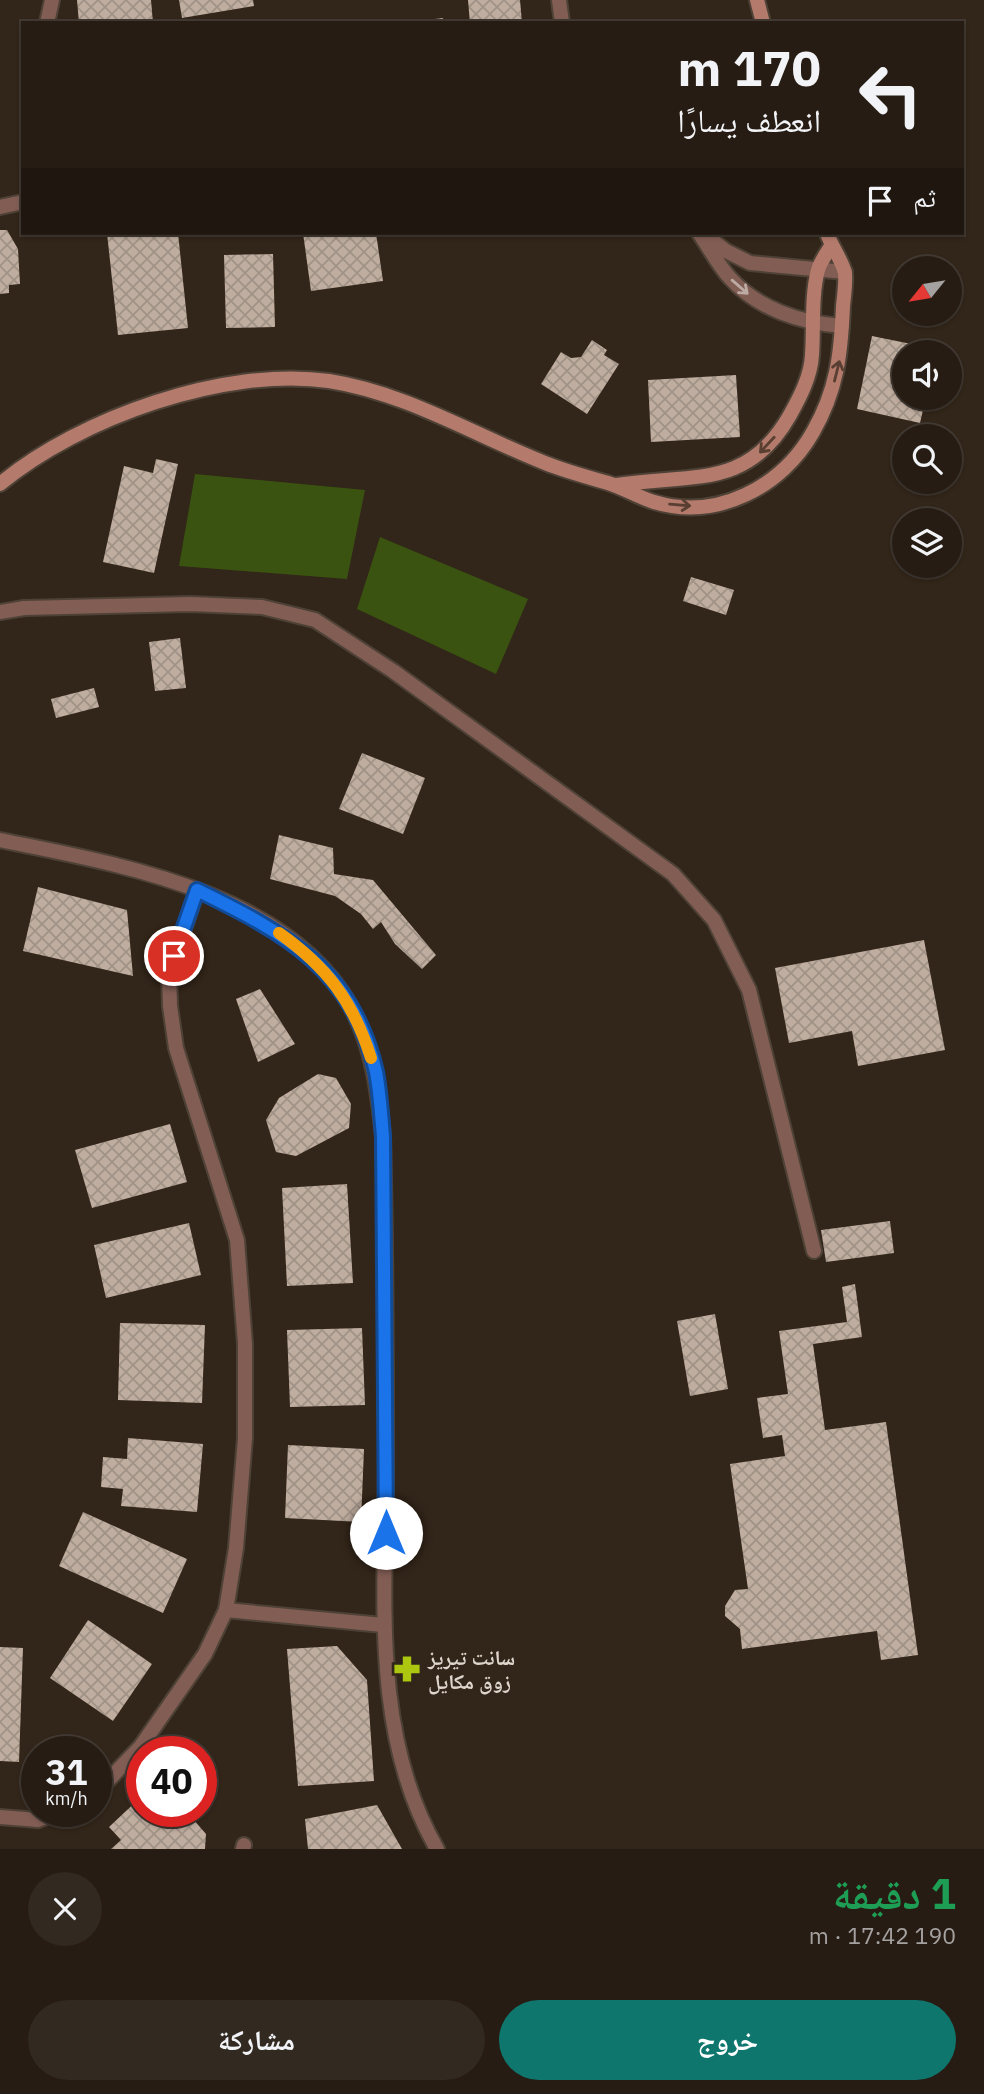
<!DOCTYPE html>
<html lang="ar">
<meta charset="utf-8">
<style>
:root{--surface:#261c13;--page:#322921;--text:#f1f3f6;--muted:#a4a1a0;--line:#423a33;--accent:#0f766e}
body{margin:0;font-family:"IBM Plex Sans","Noto Naskh Arabic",sans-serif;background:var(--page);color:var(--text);direction:rtl;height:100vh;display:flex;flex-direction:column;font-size:26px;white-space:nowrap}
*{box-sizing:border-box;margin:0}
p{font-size:23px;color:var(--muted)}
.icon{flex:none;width:38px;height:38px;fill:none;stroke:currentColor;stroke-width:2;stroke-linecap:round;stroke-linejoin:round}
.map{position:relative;height:1849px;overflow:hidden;direction:ltr}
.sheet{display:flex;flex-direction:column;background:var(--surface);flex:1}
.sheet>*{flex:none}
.hud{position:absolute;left:21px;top:21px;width:943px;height:214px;border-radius:0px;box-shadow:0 2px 5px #0004,0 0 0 2px var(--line);direction:rtl;background:#261c13;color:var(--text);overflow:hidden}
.needle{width:46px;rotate:240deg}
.controls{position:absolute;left:892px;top:256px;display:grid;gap:14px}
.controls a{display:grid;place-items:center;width:70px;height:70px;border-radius:50%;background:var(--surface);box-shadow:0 2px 5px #0004,0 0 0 2px var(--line);font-size:35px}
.speed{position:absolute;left:21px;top:1736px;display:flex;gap:14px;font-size:35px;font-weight:700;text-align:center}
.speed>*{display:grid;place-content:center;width:91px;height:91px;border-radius:50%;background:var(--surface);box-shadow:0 2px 5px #0004,0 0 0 2px var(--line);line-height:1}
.speed small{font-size:18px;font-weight:400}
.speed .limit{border:10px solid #d22;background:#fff;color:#111}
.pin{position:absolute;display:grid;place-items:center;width:60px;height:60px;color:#fff;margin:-30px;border:4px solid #fff;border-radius:50%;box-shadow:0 2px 7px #0007}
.me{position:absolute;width:77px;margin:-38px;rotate:0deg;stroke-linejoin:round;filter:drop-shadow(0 0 5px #0008)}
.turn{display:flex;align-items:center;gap:24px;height:147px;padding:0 28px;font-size:32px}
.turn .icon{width:91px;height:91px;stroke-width:2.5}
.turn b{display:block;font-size:49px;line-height:60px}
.then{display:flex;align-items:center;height:66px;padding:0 28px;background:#0003;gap:14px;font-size:26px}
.round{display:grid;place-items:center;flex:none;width:74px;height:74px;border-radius:37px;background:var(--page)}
.summary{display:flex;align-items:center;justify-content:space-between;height:119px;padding:0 28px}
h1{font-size:42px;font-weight:700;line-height:52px;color:#1e9e55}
.primary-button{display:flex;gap:14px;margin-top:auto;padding:14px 28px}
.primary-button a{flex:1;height:80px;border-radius:42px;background:var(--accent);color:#fff;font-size:28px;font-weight:700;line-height:80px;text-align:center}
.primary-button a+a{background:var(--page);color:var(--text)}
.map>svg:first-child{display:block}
.green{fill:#3a5311}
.building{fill:url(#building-cross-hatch)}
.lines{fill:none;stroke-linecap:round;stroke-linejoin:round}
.minor-casing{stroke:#4e4136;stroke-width:18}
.tertiary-casing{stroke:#4e4136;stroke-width:18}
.secondary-casing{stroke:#4e4136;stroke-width:18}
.minor{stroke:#815d54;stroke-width:14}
.tertiary{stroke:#815d54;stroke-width:14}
.secondary{stroke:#b47b6c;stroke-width:14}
.oneway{stroke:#bdaba3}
.oneway2{stroke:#593f32}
.route-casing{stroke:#114b97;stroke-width:18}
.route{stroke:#1a73e8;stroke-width:12}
.slow{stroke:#f59e0b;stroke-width:12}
.labels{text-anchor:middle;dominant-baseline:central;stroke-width:7;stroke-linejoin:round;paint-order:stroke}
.poi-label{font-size:21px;font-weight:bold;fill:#ded5cd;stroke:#322519;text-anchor:start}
</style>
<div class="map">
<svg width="984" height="1849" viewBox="0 0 984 1849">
<defs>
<pattern id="building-cross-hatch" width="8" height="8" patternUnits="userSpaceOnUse" patternTransform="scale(1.75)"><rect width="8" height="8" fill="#bfad9f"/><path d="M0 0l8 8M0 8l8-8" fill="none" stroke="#a09287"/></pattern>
</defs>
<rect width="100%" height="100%" fill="#322519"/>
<!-- green -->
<g class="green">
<path d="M195,474L365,490L347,579L179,566Z"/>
<path d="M380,537L528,599L496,674L357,609Z"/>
</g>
<!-- building -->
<g class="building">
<path d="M77,0H151L153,23H79Z"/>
<path d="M179,0H253L254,6L182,18Z"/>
<path d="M468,0H520L522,23H470Z"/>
<path d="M443,18L444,23H418V21Z"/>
<path d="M0,230H7L18,249L20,284L9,285V293L0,294Z"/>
<path d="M107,233H178L188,328L118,335Z"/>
<path d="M303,233H376L383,281L311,291Z"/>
<path d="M273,254L275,327L226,328L224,255Z"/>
<path d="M872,336L936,349L905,352V397H926L920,423L857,409Z"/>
<path d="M592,340L607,350L604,355L619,364L587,414L541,384L561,352L571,358L581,357Z"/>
<path d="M736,375L740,437L651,442L648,380Z"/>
<path d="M156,459L178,464L154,573L103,562L124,466L153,473Z"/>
<path d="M691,577L734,590L726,615L683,601Z"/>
<path d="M180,638L186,688L155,691L149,642Z"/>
<path d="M94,688L99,707L56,718L51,699Z"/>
<path d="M362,753L425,778L403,834L339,809Z"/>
<path d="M279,835L333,848L334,874L373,880L436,955L422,969L395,944L381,922L373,929L361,914L335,896L270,879Z"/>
<path d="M38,887L127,910L133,976L23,951Z"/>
<path d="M924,940L945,1050L858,1066L852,1031L789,1043L775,968Z"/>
<path d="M260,989L295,1044L258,1062L236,999Z"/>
<path d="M318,1074L336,1078L351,1104L349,1128L296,1156L276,1152L266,1120L279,1098Z"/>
<path d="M170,1124L187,1182L92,1208L75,1150Z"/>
<path d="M347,1184L353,1283L287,1286L282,1188Z"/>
<path d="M890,1221L894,1253L826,1262L821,1230Z"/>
<path d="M189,1223L201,1275L106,1298L94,1245Z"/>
<path d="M855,1284L862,1337L813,1344L825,1430L886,1422L918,1655L881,1660L877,1631L742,1649L740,1629L725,1616V1606L735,1590L748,1589L730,1464L785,1456L782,1435L763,1438L757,1398L788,1394L779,1331L847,1322L842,1287Z"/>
<path d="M715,1314L728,1389L690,1396L677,1321Z"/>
<path d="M120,1323L205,1325L202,1403L118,1400Z"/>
<path d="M362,1328L365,1405L290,1407L287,1330Z"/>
<path d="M128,1438L203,1444L197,1512L121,1506L123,1489L101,1487L103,1457L127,1459Z"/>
<path d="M288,1445L364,1449L361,1522L285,1518Z"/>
<path d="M83,1512L187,1559L163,1613L59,1566Z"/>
<path d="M88,1620L152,1664L113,1721L50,1678Z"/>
<path d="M337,1646L367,1680L374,1781L298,1786L287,1649Z"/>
<path d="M0,1647L23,1648L19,1762L0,1761Z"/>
<path d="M142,1796V1811H186L206,1834L205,1849H111L121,1840L109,1827Z"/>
<path d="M377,1805L402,1849H308L305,1819Z"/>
</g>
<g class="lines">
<!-- minor casing -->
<g class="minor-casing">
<g id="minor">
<path d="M559,0L562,23"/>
<path d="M47,23L52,0"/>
<path d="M0,207L23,202"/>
<path d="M699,233C709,247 718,265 730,278C758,309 801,323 842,326"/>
<path d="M704,234L726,251L750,263L845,272"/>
<path d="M0,612L24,608L190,604L262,607L315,620L393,671L673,874L714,920L749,990L814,1251"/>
<path d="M226,1610L383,1625"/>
<path d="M96,1793L141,1746L205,1654L226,1610L236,1548L245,1438V1344L237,1240L176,1048L170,1006L169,973L197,890"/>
<path d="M0,1817L38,1820L63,1811"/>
<path d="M243,1849L244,1845"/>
</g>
</g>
<!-- tertiary casing -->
<g class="tertiary-casing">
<path id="tertiary" d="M0,840C117,864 288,892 351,1007C373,1048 378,1091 383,1136C386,1246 386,1355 386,1465C386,1593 370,1733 437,1849"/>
</g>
<!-- secondary casing -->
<g class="secondary-casing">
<g id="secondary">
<path d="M757,0L763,23"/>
<path d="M0,484C79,418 226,366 329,381C406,393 474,435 545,463C565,471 587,477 608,483C624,488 638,497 654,502C717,521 782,487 813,432C837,390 841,354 843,306C844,296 846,283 845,273C842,260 831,246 827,233"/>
<path d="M617,485C690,473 747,491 790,415C800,397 811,376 812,355C814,328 811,296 818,270C820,262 827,253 831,246"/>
</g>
</g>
<!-- minor -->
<use href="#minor" class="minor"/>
<!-- tertiary -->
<use href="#tertiary" class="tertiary"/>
<!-- secondary -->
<use href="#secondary" class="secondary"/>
</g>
<!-- one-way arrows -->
<defs><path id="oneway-shaft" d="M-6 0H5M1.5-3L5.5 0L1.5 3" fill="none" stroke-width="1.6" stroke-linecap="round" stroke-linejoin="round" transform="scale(1.75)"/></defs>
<use class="oneway" href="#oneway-shaft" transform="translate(740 287) rotate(41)"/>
<g class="oneway2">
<use href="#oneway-shaft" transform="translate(837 371) rotate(-76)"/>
<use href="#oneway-shaft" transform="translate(767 445) rotate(133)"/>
<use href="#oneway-shaft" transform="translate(680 505) rotate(5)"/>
</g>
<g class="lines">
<!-- route casing -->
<g class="route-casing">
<path id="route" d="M174,956L197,890C285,933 353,969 376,1072C380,1093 381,1115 383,1136L386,1533"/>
</g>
<!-- route -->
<use href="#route" class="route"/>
<!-- slow -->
<path class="slow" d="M279,933C327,967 353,1001 371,1058"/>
</g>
<!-- icons -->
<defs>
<g id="pharmacy-bare" transform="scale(2.1)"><path d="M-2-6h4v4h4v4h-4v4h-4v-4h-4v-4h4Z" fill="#adc60f" stroke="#322519" stroke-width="2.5" paint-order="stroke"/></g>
</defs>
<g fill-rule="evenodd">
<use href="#pharmacy-bare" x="407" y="1669"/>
</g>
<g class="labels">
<!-- poi labels -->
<g class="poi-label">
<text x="428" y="1657">سانت تيريز<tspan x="428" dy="24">زوق مكايل</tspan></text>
</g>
</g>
</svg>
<div class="controls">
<a><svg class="needle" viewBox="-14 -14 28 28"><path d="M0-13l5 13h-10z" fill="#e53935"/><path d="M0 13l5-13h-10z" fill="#a4a1a0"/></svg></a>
<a><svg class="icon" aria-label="sound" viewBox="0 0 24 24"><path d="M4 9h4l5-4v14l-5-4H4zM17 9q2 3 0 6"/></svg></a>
<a><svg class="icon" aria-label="search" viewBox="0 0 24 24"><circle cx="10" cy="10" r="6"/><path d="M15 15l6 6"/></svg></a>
<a><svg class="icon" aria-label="layers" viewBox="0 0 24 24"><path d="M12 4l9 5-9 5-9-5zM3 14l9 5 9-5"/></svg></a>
</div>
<div class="speed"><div>31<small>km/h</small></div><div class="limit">40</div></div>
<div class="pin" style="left:174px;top:956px;background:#d93025"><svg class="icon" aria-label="arrive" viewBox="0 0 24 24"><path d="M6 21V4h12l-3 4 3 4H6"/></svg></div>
<svg class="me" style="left:386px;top:1533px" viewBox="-20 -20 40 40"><circle r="19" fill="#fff"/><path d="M0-13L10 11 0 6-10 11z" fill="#1a73e8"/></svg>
<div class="hud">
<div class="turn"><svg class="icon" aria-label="left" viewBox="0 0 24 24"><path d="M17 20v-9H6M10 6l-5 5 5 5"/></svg><div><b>170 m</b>انعطف يسارًا</div></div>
<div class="then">ثم<svg class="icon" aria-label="arrive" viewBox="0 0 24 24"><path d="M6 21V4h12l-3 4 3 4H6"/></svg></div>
</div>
</div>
<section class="sheet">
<div class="summary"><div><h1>1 دقيقة</h1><p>190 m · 17:42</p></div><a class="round"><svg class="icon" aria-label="close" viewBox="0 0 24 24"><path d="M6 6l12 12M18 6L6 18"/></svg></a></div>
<div class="primary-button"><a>خروج</a><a>مشاركة</a></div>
</section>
